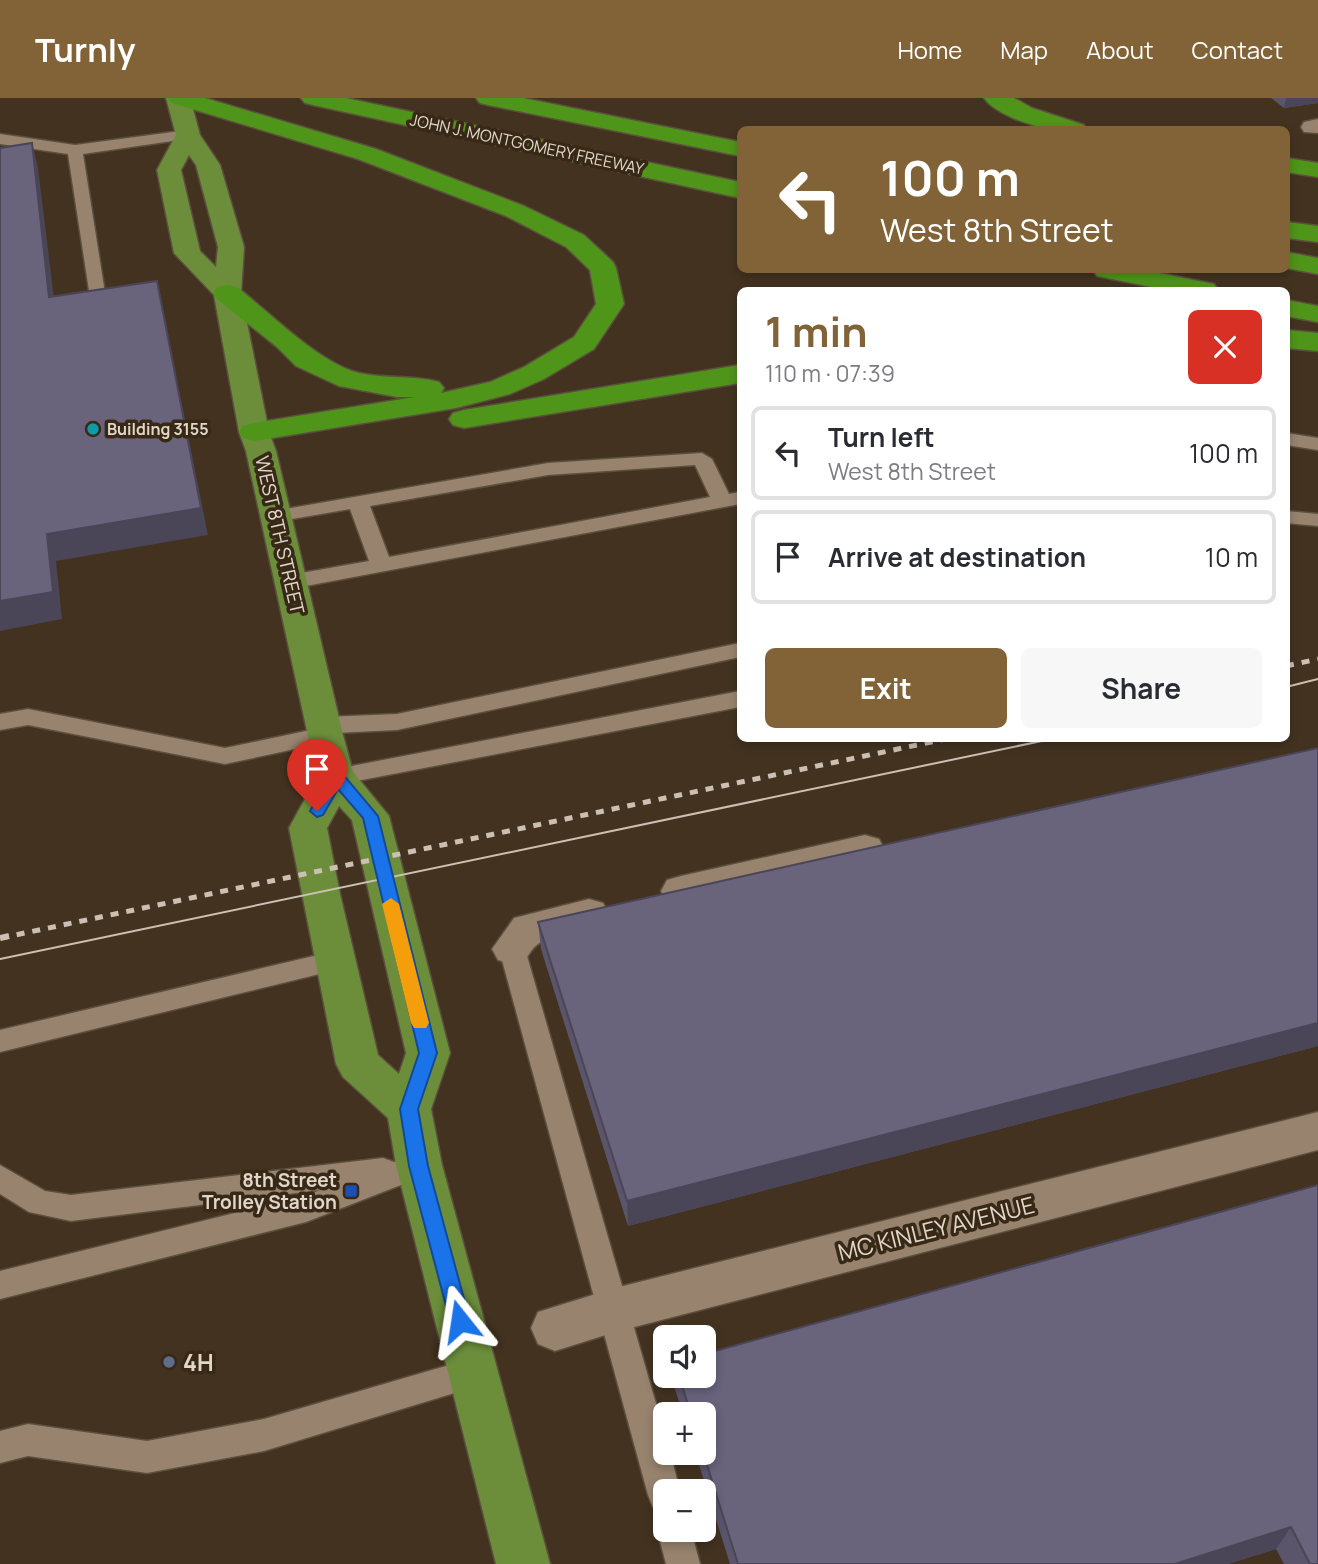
<!DOCTYPE html>
<meta charset="utf-8">
<style>
:root{--surface:#fff;--page:#f7f7f7;--text:#2b2b33;--muted:#7c7c81;--line:#e1e1e2;--accent:#826337}
body{margin:0;font-family:Manrope,sans-serif;background:var(--page);color:var(--text);height:100vh;display:flex;flex-direction:column;font-size:26px;white-space:nowrap}
*{box-sizing:border-box;margin:0}
p{font-size:23px;color:var(--muted)}
.icon{flex:none;width:38px;height:38px;fill:none;stroke:currentColor;stroke-width:2;stroke-linecap:round;stroke-linejoin:round}
.map{position:relative;flex:1;overflow:hidden}
.drawer{position:absolute;left:737px;top:189px;width:553px;height:455px;display:flex;flex-direction:column;background:var(--surface);border-radius:10px;box-shadow:0 4px 10px #0003}
.drawer>*{flex:none}
.top-card{position:absolute;left:737px;top:28px;width:553px;height:147px;border-radius:10px;box-shadow:0 4px 10px #0003;background:#826337;color:#fff;overflow:hidden}
.fabs{position:absolute;left:653px;top:1227px;display:grid;gap:14px}
.fabs a{display:grid;place-items:center;width:63px;height:63px;border-radius:10px;background:var(--surface);box-shadow:0 4px 10px #0003;font-size:35px}
.pin{position:absolute;display:grid;place-items:center;width:60px;height:60px;color:#fff;margin:-72px -30px;border-radius:50% 50% 50% 0;rotate:-45deg;box-shadow:0 0 7px #0007}
.pin .icon{rotate:45deg}
.me{position:absolute;width:77px;margin:-38px;rotate:345deg;stroke-linejoin:round;filter:drop-shadow(0 0 5px #0008)}
.turn{display:flex;align-items:center;gap:24px;height:147px;padding:0 28px;font-size:32px}
.turn .icon{width:91px;height:91px;stroke-width:2.5}
.turn b{display:block;font-size:49px;line-height:60px}
.round{display:grid;place-items:center;flex:none;width:74px;height:74px;border-radius:10px;background:var(--page)}
.overview{display:flex;align-items:center;justify-content:space-between;height:119px;padding:0 28px}
h1{font-size:42px;font-weight:700;line-height:52px;color:var(--accent)}
.cta{display:flex;gap:14px;margin-top:auto;padding:14px 28px}
.cta a{flex:1;height:80px;border-radius:10px;background:var(--accent);color:#fff;font-size:28px;font-weight:700;line-height:80px;text-align:center}
.cta a+a{background:var(--page);color:var(--text)}
ul{padding:0;list-style:none}
li{display:flex;align-items:center;gap:21px;height:94px;margin:0 14px 10px;padding:0 14px;border:4px solid var(--line);border-radius:10px}
li div{flex:1}
li b{display:block;font-size:26px}
li em{font-style:normal}
header{display:flex;align-items:center;gap:42px;box-sizing:border-box;height:98px;padding:0 35px;background:var(--accent);color:#fff}
header strong{font-size:33px}
nav{display:flex;gap:38px;margin-inline-start:auto;font-size:24px}
.map>svg:first-child{display:block}
.lines{fill:none;stroke-linecap:round;stroke-linejoin:round}
.lane-casing{stroke:#5c4f3e;stroke-width:3}
.street-casing{stroke:#5c4f3e;stroke-width:3}
.primary-casing{stroke:#5c4f3e;stroke-width:3}
.highway-casing{stroke:#5c4f3e;stroke-width:3}
.lane{fill:#97836e;fill-rule:evenodd}
.street{fill:#97836e;fill-rule:evenodd}
.primary{fill:#6c8e3b;fill-rule:evenodd}
.highway{fill:#4f9519;fill-rule:evenodd}
.tram{stroke:#cbc0b3;stroke-width:2}
.rail-far1{stroke:#cbc0b3;stroke-width:5;stroke-dasharray:8 8;stroke-linecap:butt}
.rail{stroke:#cbc0b3;stroke-width:6;stroke-dasharray:10 10;stroke-linecap:butt}
.wall{fill:#5a556b}
.shaded-wall{fill:#4a4557}
.building{fill:#69637c;stroke:#4a4557;stroke-width:2}
.route{fill:#1a73e8;stroke:#114b97;stroke-width:2}
.slow{fill:#f59e0b}
.culture-dot{fill:#0f9aa8;stroke:#382816;stroke-width:2.5}
.transit-dot{fill:#1a4fb4;stroke:#382816;stroke-width:2.5}
.service-dot{fill:#5c6f8a;stroke:#382816;stroke-width:2.5}
.labels{text-anchor:middle;dominant-baseline:central;stroke-width:7;stroke-linejoin:round;paint-order:stroke}
.far-street-label{font-size:16px;fill:#e0d6ca;stroke:#382816}
.far-poi-label{font-size:16px;font-weight:bold;fill:#e0d6ca;stroke:#382816;text-anchor:start}
.street-label{font-size:19px;fill:#e0d6ca;stroke:#382816}
.poi-label{font-size:19px;font-weight:bold;fill:#e0d6ca;stroke:#382816;text-anchor:end}
.near-street-label{font-size:23px;fill:#e0d6ca;stroke:#382816}
.near-poi-label{font-size:23px;font-weight:bold;fill:#e0d6ca;stroke:#382816;text-anchor:start}
</style>
<header>
<strong>Turnly</strong>
<nav><a>Home</a><a>Map</a><a>About</a><a>Contact</a></nav>
</header>
<div class="map">
<svg width="1318" height="1466" viewBox="0 0 1318 1466">
<rect width="100%" height="100%" fill="#433220"/>
<g class="lines">
<!-- lane casing -->
<g class="lane-casing">
<g id="lane">
<path d="M188,32L196,37L193,40L83,56L105,195L96,200L90,199L68,56L0,46V36L75,47Z"/>
<path d="M1286,335L1318,340V352L1286,347Z"/>
<path d="M702,355L712,361L729,396L740,394V406L290,491L282,489L279,484L282,479L290,477L369,463L350,411L275,424L268,422L265,418L268,414L548,365ZM695,367L710,399L389,459L370,408L548,377Z"/>
<path d="M1286,413L1318,416V428L1286,425Z"/>
<path d="M740,545V559L397,632L335,635L333,643L225,666L28,627L0,632V616L28,611L225,650L315,631L312,627L316,621L324,619L397,616Z"/>
<path d="M740,593V609L336,687L328,685L324,679L328,673L336,671Z"/>
<path d="M512,841L521,844L525,851L665,1337V1354H670L680,1393H665V1413L653,1409L648,1397L499,851L503,844Z"/>
<path d="M335,853L344,856L348,863L344,870L0,954V932Z"/>
<path d="M419,1055L429,1058L433,1067L429,1076L306,1124L0,1201V1173L304,1098L321,1092L71,1123L29,1114L0,1096V1067L45,1093L71,1097L383,1060L394,1064Z"/>
<path d="M473,1260L484,1264L489,1275L484,1286L264,1353L147,1375L28,1358L0,1365V1333L28,1326L147,1343L264,1321Z"/>
<path d="M665,1419V1432H691L700,1466H666L657,1432Z"/>
</g>
</g>
<!-- street casing -->
<g class="street-casing">
<g id="street">
<path d="M1318,21V35L1304,34L1301,29L1304,24Z"/>
<path d="M865,737L879,741L884,751L879,761L681,808L667,804L661,793L667,782L681,778Z"/>
<path d="M589,801L603,805L609,816L603,827C585,833 561,834 543,843C522,853 533,874 498,862L492,851L514,820Z"/>
<path d="M1318,1014V1052L615,1234L555,1253L538,1246L531,1230L538,1214L615,1190Z"/>
</g>
</g>
<!-- primary casing -->
<g class="primary-casing">
<path id="primary" d="M166,0H190L200,37L220,67L244,149L241,195L269,334L276,353L343,637L353,674L389,718L450,955L431,1011L442,1067L550,1466H496L396,1067L388,1020L343,979L336,966L289,730L317,679L246,353L239,334L214,197L174,155L157,72L176,37ZM189,57L196,67L218,149L216,169L200,153L181,72ZM339,708L352,722L406,955L399,976L378,957L340,796L327,730Z"/>
</g>
<!-- highway casing -->
<g class="highway-casing">
<g id="highway">
<path d="M168,0H205L376,51L524,108L584,137L613,164L616,170L624,206L594,251L544,281L510,296L456,310L254,343L243,340L239,334L243,328L254,325L415,299H397L339,288L296,268L277,249L217,201L213,195L217,189L227,187L237,189C270,215 320,266 359,275C386,281 414,277 439,284L444,290L441,295L490,284L524,269L574,239L596,206L590,172L566,149L506,118L358,61L172,5Z"/>
<path d="M301,0H346L740,84V100L313,7L305,5Z"/>
<path d="M476,0H523L740,44V58L488,7L480,5Z"/>
<path d="M984,0H1014L1032,10L1084,27L1087,32C1074,32 1060,34 1048,31C1029,27 995,16 984,0Z"/>
<path d="M1286,60L1318,65V79L1286,74Z"/>
<path d="M1286,124L1318,128V144L1286,140Z"/>
<path d="M1286,154L1318,160V176L1286,170Z"/>
<path d="M1093,172H1144L1214,186L1218,192H1167L1097,178Z"/>
<path d="M1286,202L1318,208V224L1286,218Z"/>
<path d="M1286,232L1318,235V253L1286,250Z"/>
<path d="M740,267V285L464,330L453,327L449,321L453,315L464,312Z"/>
</g>
</g>
<!-- lane -->
<use href="#lane" class="lane"/>
<!-- street -->
<use href="#street" class="street"/>
<!-- primary -->
<use href="#primary" class="primary"/>
<!-- highway -->
<use href="#highway" class="highway"/>
<!-- tram -->
<g class="tram">
<path d="M1286,589L1318,581"/>
<path d="M0,861L1056,640"/>
</g>
<!-- rail-far1 -->
<g class="rail-far1">
<path d="M1286,568L1318,561"/>
<path d="M1,840L950,640"/>
</g>
<!-- rail -->
<path class="rail" d="M0,840L9,838"/>
</g>
<!-- wall -->
<g class="wall">
<path d="M1271,0H1318V5L1284,10Z"/>
<path d="M1318,650V948L628,1128L541,851L538,824Z"/>
<path d="M1318,1087V1466H1284L1276,1451L1228,1466H730L695,1354H704V1316H683L674,1288V1278H704Z"/>
</g>
<!-- shaded-wall -->
<g class="shaded-wall">
<path d="M1286,0H1318V5L1284,10Z"/>
<path d="M32,45L38,70L57,225L49,199Z"/>
<path d="M157,183L208,437L56,463L62,521L0,533V503L47,436Z"/>
<path d="M1318,925V948L628,1128L627,1103Z"/>
<path d="M1291,1429L1276,1451L1228,1466H1175Z"/>
</g>
<!-- building -->
<g class="building">
<path d="M32,45L49,199L157,183L201,410L47,436L53,494L0,503V50Z"/>
<path d="M1318,650V925L627,1103L538,824Z"/>
<path d="M1318,1087V1466H1310L1291,1429L1175,1466H738L703,1354L704,1316H691L679,1278H704V1256Z"/>
</g>
<!-- route -->
<path class="route" d="M336,673L342,675L378,718L437,955L418,1011L428,1068L470,1223L467,1229L460,1232L452,1229L450,1223L409,1068L400,1011L419,955L363,720L338,691L323,717L317,719L310,713L331,675Z"/>
<!-- slow -->
<path class="slow" d="M391,800L399,806L429,925L426,930H414L411,925L382,806Z"/>
<!-- markers -->
<circle class="culture-dot" cx="93" cy="331" r="7"/>
<rect class="transit-dot" x="344" y="1086" width="14" height="14" rx="3.5"/>
<circle class="service-dot" cx="169" cy="1264" r="7"/>
<g class="labels">
<!-- far-street labels -->
<g class="far-street-label">
<text transform="translate(527 46) rotate(12)">JOHN J. MONTGOMERY FREEWAY</text>
</g>
<!-- far-poi labels -->
<g class="far-poi-label">
<text x="107" y="331">Building 3155</text>
</g>
<!-- street labels -->
<g class="street-label">
<text transform="translate(280 437) rotate(77)">WEST 8TH STREET</text>
</g>
<!-- poi labels -->
<g class="poi-label">
<text x="337" y="1082">8th Street<tspan x="337" dy="22">Trolley Station</tspan></text>
</g>
<!-- near-street labels -->
<g class="near-street-label">
<text transform="translate(936 1130) rotate(-14)">MC KINLEY AVENUE</text>
</g>
<!-- near-poi labels -->
<g class="near-poi-label">
<text x="183" y="1264">4H</text>
</g>
</g>
</svg>
<div class="fabs">
<a><svg class="icon" aria-label="sound" viewBox="0 0 24 24"><path d="M4 9h4l5-4v14l-5-4H4zM17 9q2 3 0 6"/></svg></a>
<a>+</a>
<a>−</a>
</div>
<div class="pin" style="left:317px;top:713px;background:#d93025"><svg class="icon" aria-label="arrive" viewBox="0 0 24 24"><path d="M6 21V4h12l-3 4 3 4H6"/></svg></div>
<svg class="me" style="left:460px;top:1223px" viewBox="-20 -20 40 40"><path d="M0-17L14 15 0 8-14 15z" fill="#1a73e8" stroke="#fff" stroke-width="4"/></svg>
<div class="top-card">
<div class="turn"><svg class="icon" aria-label="left" viewBox="0 0 24 24"><path d="M17 20v-9H6M10 6l-5 5 5 5"/></svg><div><b>100 m</b>West 8th Street</div></div>
</div>
<section class="drawer">
<div class="overview"><div><h1>1 min</h1><p>110 m · 07:39</p></div><a class="round" style="background:#d93025;color:#fff"><svg class="icon" aria-label="close" viewBox="0 0 24 24"><path d="M6 6l12 12M18 6L6 18"/></svg></a></div>
<ul>
<li><svg class="icon" aria-label="left" viewBox="0 0 24 24"><path d="M17 20v-9H6M10 6l-5 5 5 5"/></svg><div><b>Turn left</b><p>West 8th Street</p></div><em>100 m</em></li>
<li><svg class="icon" aria-label="arrive" viewBox="0 0 24 24"><path d="M6 21V4h12l-3 4 3 4H6"/></svg><div><b>Arrive at destination</b></div><em>10 m</em></li>
</ul>
<div class="cta"><a>Exit</a><a>Share</a></div>
</section>
</div>
